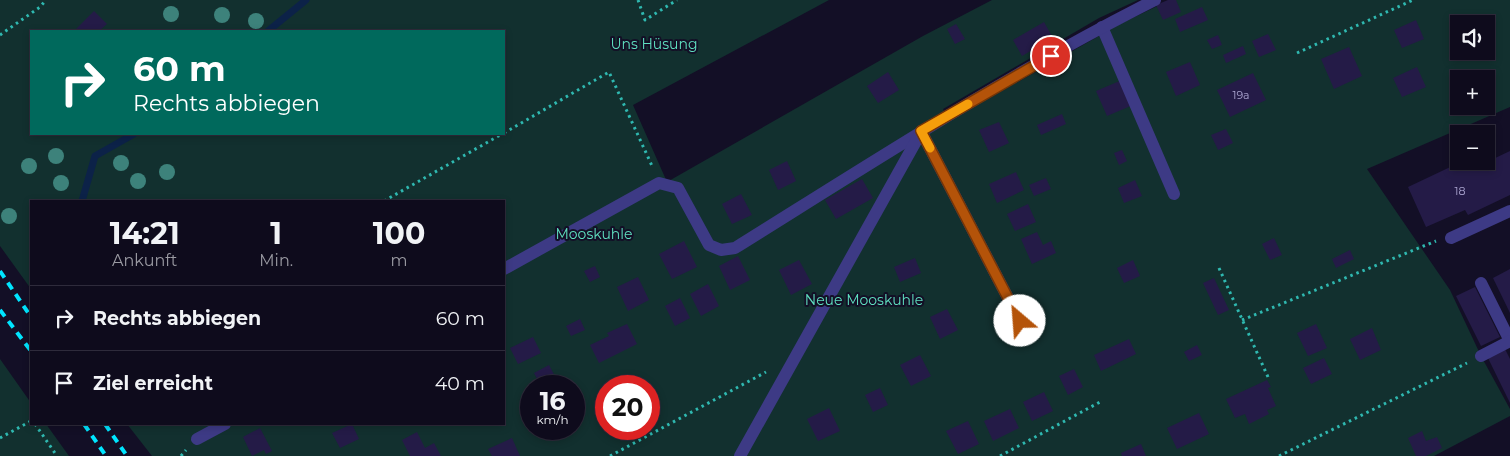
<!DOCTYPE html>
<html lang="de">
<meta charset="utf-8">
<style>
:root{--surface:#0e0b1c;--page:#171425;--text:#f1f3f6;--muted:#9b9ba3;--line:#2e2b3b}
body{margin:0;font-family:Montserrat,sans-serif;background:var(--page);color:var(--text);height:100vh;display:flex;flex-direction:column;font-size:19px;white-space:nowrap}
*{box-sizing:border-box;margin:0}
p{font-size:16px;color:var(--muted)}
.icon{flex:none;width:28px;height:28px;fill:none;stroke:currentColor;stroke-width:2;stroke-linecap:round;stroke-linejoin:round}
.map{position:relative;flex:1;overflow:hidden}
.sheet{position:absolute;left:30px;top:200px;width:475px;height:225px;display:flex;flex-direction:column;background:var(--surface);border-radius:0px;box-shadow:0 2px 8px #0003,0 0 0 1px var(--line)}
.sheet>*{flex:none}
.top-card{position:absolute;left:30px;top:30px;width:475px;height:105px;border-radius:0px;box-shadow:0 2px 8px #0003,0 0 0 1px var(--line);background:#00695c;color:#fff;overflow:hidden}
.tools{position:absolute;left:1450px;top:15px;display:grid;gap:10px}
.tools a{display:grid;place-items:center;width:45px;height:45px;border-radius:0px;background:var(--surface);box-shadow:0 2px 8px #0003,0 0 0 1px var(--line);font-size:25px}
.speed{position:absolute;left:520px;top:375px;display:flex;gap:10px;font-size:25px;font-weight:700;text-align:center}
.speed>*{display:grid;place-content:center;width:65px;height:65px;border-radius:50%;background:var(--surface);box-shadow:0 2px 8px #0003,0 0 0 1px var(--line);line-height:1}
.speed small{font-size:12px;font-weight:400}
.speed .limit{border:8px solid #d22;background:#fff;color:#111}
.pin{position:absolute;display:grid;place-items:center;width:42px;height:42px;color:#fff;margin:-21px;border:2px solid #fff;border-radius:50%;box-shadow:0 1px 5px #0007}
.me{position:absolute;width:55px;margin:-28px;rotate:333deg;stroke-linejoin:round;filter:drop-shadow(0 0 4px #0008)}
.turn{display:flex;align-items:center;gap:18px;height:105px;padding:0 20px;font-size:22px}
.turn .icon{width:65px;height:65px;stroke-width:2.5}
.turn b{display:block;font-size:35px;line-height:42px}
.eta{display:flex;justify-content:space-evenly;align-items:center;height:85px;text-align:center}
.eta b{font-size:30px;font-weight:700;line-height:35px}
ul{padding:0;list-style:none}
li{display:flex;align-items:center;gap:15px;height:65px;padding:0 20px;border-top:1px solid var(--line)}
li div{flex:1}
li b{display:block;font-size:19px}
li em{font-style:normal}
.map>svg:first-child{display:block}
.green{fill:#12302f;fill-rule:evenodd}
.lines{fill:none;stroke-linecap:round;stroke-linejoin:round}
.stream{stroke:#0c2248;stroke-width:7}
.building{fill:#241b47}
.path{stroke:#2fb8b0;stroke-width:3;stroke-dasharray:2.5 4;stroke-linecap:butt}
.minor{stroke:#3d3a85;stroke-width:12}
.rail{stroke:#00e5ff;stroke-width:4;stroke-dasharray:8 6;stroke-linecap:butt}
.tree{fill:#3d827b}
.route-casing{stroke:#753606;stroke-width:12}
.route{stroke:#b45309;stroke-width:9}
.slow{stroke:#f59e0b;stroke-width:9}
.labels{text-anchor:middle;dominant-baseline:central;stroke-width:4;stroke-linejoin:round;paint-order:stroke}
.number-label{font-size:11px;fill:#aca6d1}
.park-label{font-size:14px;fill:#5fe0c0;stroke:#130f26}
</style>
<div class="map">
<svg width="1510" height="456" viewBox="0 0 1510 456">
<rect width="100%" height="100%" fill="#130f26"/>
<!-- green -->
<g class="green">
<path d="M0,0H829L633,105L667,182L923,36L992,0H1138L1099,18L943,109L949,121L1120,24L1170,0H1510V107L1367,169L1450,290L1481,356L1510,409V416L1434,456H152L127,424H504V201H31V289L0,246ZM1459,24H1486V51H1459ZM31,31H504V134H31ZM1459,79H1486V106H1459ZM531,386H574V429H531ZM606,386H649V429H606Z"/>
<path d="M0,359L31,403V424H46L69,456H0Z"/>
</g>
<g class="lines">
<!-- stream -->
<g class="stream">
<path d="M268,31L306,0"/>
<path d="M82,201L95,156L134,134"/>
</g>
</g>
<!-- building -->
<g class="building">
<path d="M1168,0H1176L1181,12L1163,20L1156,5Z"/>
<path d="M1202,7L1208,20L1180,32L1175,19Z"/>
<path d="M94,11L107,24L99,31H74Z"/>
<path d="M1416,20L1424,39L1402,48L1394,30Z"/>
<path d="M1044,22L1053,38L1022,56L1013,40Z"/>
<path d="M956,24L965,39L955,44L947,29Z"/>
<path d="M1268,34L1276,50L1259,57L1252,41Z"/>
<path d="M1218,35L1222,45L1212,49L1207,40Z"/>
<path d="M1243,46L1246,54L1226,63L1223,55Z"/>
<path d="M1349,47L1362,76L1334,89L1321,59Z"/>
<path d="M1190,62L1200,85L1176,96L1166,72Z"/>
<path d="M1417,67L1426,87L1402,97L1393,78Z"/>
<path d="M888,72L899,90L878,103L867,86Z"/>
<path d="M1253,73L1266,100L1230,117L1217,90Z"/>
<path d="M1122,80L1133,105L1107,116L1096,91Z"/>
<path d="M1062,114L1066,124L1041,135L1037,125Z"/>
<path d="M999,122L1009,143L989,152L979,130Z"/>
<path d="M1226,129L1233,143L1218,150L1211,135Z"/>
<path d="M1122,150L1127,161L1119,165L1114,153Z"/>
<path d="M1486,151L1491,160L1510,151V195L1468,215L1465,210L1426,227L1408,187L1463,161H1486Z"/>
<path d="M787,161L796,181L778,190L769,170Z"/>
<path d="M1016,172L1024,190L997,203L989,184Z"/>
<path d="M1046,178L1051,189L1034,196L1029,185Z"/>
<path d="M862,179L873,198L836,219L825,200Z"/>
<path d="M1135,180L1142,196L1124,203L1118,188Z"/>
<path d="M741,194L752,215L732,224L722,204Z"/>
<path d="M1028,204L1036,222L1015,231L1007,214Z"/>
<path d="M1037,232L1043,245L1051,241L1056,253L1032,264L1021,239Z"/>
<path d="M1274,238L1282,255L1270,260L1262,244Z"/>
<path d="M684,241L697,267L672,279L659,254Z"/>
<path d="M1350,250L1354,259L1336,268L1332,259Z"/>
<path d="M738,256L750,280L730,290L719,266Z"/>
<path d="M915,258L921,273L900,282L894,267Z"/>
<path d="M799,260L812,284L791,295L779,270Z"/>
<path d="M1133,260L1140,276L1124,283L1117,268Z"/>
<path d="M595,266L600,277L590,282L584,271Z"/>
<path d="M1510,269V313L1493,278Z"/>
<path d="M638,277L649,300L628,311L617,287Z"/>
<path d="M1214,278L1229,310L1218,315L1203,283Z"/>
<path d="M708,284L719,306L701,316L690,294Z"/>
<path d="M1475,287L1500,337L1481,346L1456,296Z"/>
<path d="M680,298L690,318L675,326L665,306Z"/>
<path d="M947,309L958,330L940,339L930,317Z"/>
<path d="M580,319L585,330L571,336L566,326Z"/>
<path d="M627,324L637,344L599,363L590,345L609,336L607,333Z"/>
<path d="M1316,324L1327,348L1308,356L1297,333Z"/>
<path d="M1372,328L1381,350L1360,360L1350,339Z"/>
<path d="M533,337L541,353L518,364L510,348Z"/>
<path d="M1129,339L1136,354L1101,371L1094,355Z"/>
<path d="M1197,345L1202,355L1189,361L1184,352Z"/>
<path d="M1505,349L1510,359V403L1488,358Z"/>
<path d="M920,355L931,376L911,386L900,365Z"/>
<path d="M1324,358L1332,374L1311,384L1303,368Z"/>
<path d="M549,365L560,386H541L534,373Z"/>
<path d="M1074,369L1083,387L1068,395L1059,376Z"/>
<path d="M1267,380L1271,387L1268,388L1276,406L1267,410L1269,414L1249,424L1245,414L1235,418L1226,399Z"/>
<path d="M880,388L888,405L873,412L865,395Z"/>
<path d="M1044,392L1053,411L1032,421L1023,402Z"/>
<path d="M829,408L840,431L818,441L807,419Z"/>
<path d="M1010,409L1019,428L993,441L984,421Z"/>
<path d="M1199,413L1209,434L1177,449L1167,428Z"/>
<path d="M968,421L979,444L958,454L946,431Z"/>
<path d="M352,424L359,439L340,448L332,433Z"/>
<path d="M260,428L272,451L266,454L264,450L252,456L243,437Z"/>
<path d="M1422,431L1426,441L1437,437L1442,448L1426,456H1416L1408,438Z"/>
<path d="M417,432L425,448L434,443L441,456H410L402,440Z"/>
<path d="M512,438L520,456H492L488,449Z"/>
<path d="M1141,444L1146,456H1122L1121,453Z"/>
</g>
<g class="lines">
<!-- path -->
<g class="path">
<path d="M638,0L645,20L677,0"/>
<path d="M0,35L40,7L46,0"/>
<path d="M1297,53L1413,0"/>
<path d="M504,133L609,72L653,168"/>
<path d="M384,201L502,134"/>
<path d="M1219,268L1268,377"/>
<path d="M1242,320L1436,241"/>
<path d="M35,424L57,456"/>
<path d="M0,438L31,421"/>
<path d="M181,456L186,450"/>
<path d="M610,456L766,372"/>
<path d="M1000,456L1100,402"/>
<path d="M1279,456L1467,363"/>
</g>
<!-- minor -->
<g class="minor">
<path d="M1102,27L1174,194"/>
<path d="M921,131L1020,321"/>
<path d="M1451,238L1510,211"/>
<path d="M504,269L659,183L678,188L709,245L721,250L735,248C873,162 1010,73 1155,0"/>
<path d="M1481,283L1510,341"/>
<path d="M1481,356L1510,341"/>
<path d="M197,439L225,424"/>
<path d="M740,456L920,134"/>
</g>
<!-- rail -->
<g class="rail">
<path d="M0,271L31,317"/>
<path d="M0,310L31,351"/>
<path d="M84,424L106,456"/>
<path d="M105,424L127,456"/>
</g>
</g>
<!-- trees -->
<g class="tree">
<circle cx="171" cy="14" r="8"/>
<circle cx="222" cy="15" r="8"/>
<circle cx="256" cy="21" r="8"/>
<circle cx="56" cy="156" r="8"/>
<circle cx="121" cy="163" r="8"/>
<circle cx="29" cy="166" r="8"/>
<circle cx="167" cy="172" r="8"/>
<circle cx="138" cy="181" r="8"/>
<circle cx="61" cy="183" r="8"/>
<circle cx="9" cy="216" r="8"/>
</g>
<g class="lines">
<!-- route casing -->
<g class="route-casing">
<path id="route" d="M1020,321L921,131L1051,56"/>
</g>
<!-- route -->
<use href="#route" class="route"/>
<!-- slow -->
<path class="slow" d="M930,148L921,131L968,104"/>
</g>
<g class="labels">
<!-- number labels -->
<g class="number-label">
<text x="1241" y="95">19a</text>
<text x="1460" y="191">18</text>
</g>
<!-- park labels -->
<g class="park-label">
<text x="654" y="44">Uns Hüsung</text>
<text x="594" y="234">Mooskuhle</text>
<text x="864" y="300">Neue Mooskuhle</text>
</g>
</g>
</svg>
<div class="tools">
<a><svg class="icon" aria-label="sound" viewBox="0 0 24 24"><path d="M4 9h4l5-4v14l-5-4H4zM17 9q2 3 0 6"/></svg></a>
<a>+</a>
<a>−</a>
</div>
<div class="speed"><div>16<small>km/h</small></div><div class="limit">20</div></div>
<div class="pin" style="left:1051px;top:56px;background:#d93025"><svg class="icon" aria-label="arrive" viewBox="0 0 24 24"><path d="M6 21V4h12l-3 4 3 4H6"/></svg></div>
<svg class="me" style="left:1020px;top:321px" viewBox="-20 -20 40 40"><circle r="19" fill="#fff"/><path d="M0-13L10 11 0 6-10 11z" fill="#b45309"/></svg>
<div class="top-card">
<div class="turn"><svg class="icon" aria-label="right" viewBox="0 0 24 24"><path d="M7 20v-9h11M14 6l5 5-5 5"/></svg><div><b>60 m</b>Rechts abbiegen</div></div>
</div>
<section class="sheet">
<div class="eta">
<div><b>14:21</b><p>Ankunft</p></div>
<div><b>1</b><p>Min.</p></div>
<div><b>100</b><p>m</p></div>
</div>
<ul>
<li><svg class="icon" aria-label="right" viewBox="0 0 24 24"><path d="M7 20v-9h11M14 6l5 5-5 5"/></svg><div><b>Rechts abbiegen</b></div><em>60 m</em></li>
<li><svg class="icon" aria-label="arrive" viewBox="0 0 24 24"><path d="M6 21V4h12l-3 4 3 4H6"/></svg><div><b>Ziel erreicht</b></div><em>40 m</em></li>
</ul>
</section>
</div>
